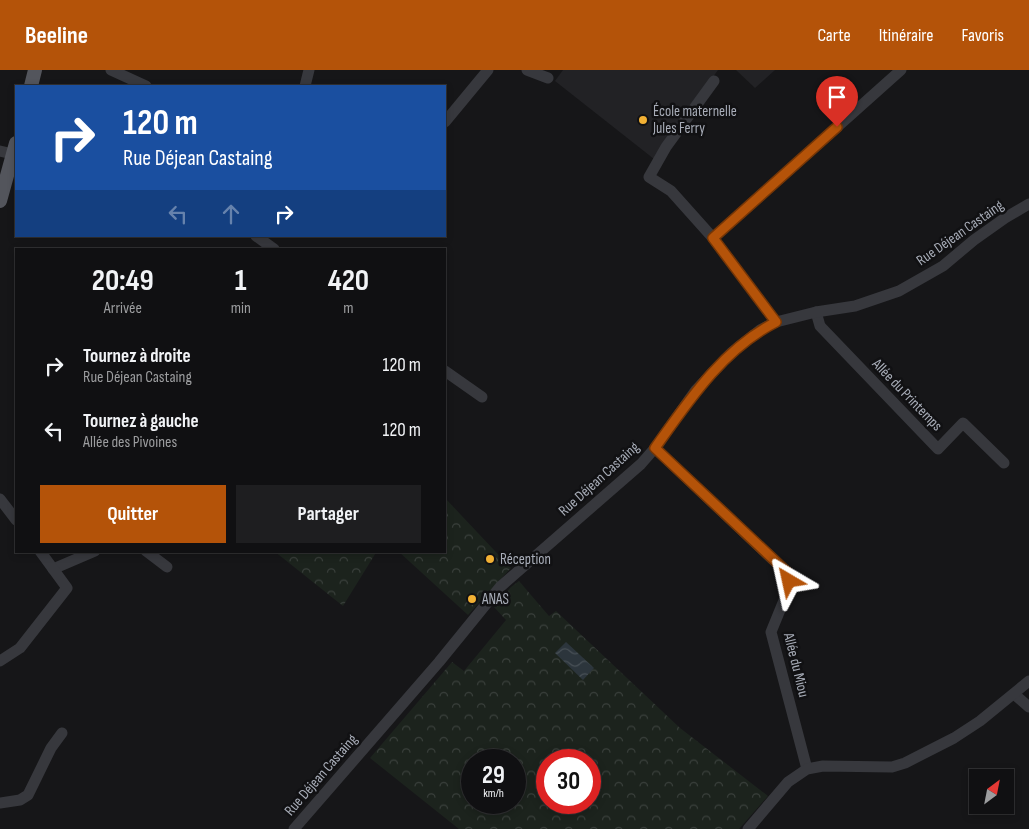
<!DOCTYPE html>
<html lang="fr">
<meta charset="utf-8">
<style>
:root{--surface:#101012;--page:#1e1e20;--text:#f1f3f6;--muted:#9c9d9f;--line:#303032;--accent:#b45309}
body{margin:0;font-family:"Sofia Sans Condensed",sans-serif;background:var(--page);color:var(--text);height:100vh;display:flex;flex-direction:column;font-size:19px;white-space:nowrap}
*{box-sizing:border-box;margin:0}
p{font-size:16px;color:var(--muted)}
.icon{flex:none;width:28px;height:28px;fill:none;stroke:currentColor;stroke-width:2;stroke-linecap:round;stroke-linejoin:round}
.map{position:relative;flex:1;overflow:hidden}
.panel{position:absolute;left:15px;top:178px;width:431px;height:305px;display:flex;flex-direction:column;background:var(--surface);border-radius:0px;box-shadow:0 2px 8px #0003,0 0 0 1px var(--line)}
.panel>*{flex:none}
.banner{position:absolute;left:15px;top:15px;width:431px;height:152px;border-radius:0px;box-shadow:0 2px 8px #0003,0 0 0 1px var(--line);background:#1a4fa0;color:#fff;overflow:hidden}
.needle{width:32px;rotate:32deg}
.tools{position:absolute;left:969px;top:699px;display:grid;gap:10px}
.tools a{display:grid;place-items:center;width:45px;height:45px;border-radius:0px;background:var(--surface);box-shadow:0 2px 8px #0003,0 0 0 1px var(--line);font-size:25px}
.speed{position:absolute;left:461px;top:679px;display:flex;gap:10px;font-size:25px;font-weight:700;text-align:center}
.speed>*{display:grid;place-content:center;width:65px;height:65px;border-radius:50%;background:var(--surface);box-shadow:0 2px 8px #0003,0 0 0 1px var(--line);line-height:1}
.speed small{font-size:12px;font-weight:400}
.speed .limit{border:8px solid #d22;background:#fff;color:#111}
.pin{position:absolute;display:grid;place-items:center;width:42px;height:42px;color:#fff;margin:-51px -21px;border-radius:50% 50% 50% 0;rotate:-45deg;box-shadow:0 0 5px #0007}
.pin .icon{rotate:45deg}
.me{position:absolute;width:55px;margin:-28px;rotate:324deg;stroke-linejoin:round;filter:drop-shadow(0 0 4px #0008)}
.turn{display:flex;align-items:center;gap:18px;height:105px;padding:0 25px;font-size:22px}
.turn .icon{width:65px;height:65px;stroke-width:2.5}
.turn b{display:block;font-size:35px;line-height:42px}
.lanes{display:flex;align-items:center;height:48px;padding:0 25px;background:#0003;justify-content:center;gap:25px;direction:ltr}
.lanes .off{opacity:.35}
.eta{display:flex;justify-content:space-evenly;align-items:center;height:85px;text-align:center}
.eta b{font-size:30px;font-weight:700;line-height:35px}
.cta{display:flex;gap:10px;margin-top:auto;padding:10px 25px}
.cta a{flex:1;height:58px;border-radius:0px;background:var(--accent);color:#fff;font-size:20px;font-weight:700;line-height:58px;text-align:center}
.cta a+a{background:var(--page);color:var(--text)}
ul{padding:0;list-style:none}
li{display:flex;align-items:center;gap:15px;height:65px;padding:0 25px}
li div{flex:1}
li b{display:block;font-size:19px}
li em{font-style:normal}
header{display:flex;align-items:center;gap:30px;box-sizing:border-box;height:70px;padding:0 25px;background:var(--accent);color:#fff}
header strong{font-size:24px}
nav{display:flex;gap:28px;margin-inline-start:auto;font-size:18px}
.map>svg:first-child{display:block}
.built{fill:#222225}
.park{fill:url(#park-crowns);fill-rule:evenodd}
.water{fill:url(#water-waves)}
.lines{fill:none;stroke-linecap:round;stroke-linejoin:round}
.minor{stroke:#37383d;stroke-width:11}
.major{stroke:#53555c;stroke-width:14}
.route-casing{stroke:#753606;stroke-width:12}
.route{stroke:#b45309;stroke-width:9}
.poi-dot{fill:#f2b134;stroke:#111113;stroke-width:2}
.labels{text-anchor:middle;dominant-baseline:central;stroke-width:5;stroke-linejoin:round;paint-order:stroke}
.poi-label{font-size:15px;fill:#a8adb8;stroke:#111113;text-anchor:start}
.street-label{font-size:15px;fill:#a8adb8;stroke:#111113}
</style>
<header>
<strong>Beeline</strong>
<nav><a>Carte</a><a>Itinéraire</a><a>Favoris</a></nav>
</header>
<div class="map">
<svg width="1029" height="759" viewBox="0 0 1029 759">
<defs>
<pattern id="park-crowns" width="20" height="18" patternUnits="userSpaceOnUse" patternTransform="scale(1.25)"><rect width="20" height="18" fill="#1c231d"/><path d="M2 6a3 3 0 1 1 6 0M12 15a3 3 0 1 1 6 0" fill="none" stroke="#3a403c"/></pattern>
<pattern id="water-waves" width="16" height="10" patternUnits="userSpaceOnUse" patternTransform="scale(1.25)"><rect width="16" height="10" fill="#2c353c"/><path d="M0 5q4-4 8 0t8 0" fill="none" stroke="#485056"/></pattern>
</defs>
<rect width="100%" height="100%" fill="#161618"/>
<!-- built -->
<g class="built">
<path d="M563,0H718L654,89L555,11Z"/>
<path d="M736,0H775L755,18Z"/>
</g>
<!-- park -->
<g class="park">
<path d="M445,428L511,498L468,545L398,481H445Z"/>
<path d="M274,481H377L343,536Z"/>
<path d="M519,511L549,546L556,541L680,658L768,726L739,759H459L370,688L452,592L464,601L506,550L494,537L511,517ZM472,690H515V732H472ZM548,690H590V732H548Z"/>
</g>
<!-- water -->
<path class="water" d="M566,572L594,598L583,610L555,583Z"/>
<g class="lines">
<!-- minor -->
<g class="minor">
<path d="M111,0L146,16"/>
<path d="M527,0L548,8"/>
<path d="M714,11L666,77L649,107L671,121L713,168L776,252"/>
<path d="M305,16L309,0"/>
<path d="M445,52L488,0"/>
<path d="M0,81L13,84"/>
<path d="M256,166L274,179"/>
<path d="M713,168L901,0"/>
<path d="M816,242L820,256L938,379L963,353L1004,393"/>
<path d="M445,301L482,327"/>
<path d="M655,378L787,503L789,518L771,562L807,699"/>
<path d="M0,429L16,450"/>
<path d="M146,481L167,497"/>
<path d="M53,499L95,481"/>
<path d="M0,591L20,578L67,518L40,481"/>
<path d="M1014,624L1029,637"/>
<path d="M0,733L20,730L28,725L51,678L62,663"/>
<path d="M294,759L439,592L500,517L641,394L655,378L696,320L732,282L760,260L776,252L816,242L855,236L899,221L943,196L974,170L1005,148L1029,134"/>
<path d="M748,759L788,712L807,699L823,696L892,697L905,693L954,668L980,651L1029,611"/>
</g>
<!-- major -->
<g class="major">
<path d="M31,16L35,0"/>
<path d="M0,131L16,73"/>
</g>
</g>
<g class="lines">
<!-- route casing -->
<g class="route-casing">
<path id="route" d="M789,511L787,502L655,378C689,330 723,279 776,252L713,168L837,57"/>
</g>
<!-- route -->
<use href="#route" class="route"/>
</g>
<!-- markers -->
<g class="poi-dot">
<circle cx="643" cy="50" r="5"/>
<circle cx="490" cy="489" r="5"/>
<circle cx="472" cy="529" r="5"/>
</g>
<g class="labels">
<!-- poi labels -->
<g class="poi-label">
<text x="653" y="41">École maternelle<tspan x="653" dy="17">Jules Ferry</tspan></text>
<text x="500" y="489">Réception</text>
<text x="482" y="529">ANAS</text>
</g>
<!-- street labels -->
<g class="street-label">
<text transform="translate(960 163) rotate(-35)">Rue Déjean Castaing</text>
<text transform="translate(907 325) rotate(46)">Allée du Printemps</text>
<text transform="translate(599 409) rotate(-42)">Rue Déjean Castaing</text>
<text transform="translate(796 595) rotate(76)">Allée du Miou</text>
<text transform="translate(321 705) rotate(-49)">Rue Déjean Castaing</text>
</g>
</g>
</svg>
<div class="tools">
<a><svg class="needle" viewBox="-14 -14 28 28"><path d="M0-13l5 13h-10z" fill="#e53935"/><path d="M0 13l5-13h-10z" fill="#9c9d9f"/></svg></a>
</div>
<div class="speed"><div>29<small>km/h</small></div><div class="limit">30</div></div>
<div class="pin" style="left:837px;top:57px;background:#d93025"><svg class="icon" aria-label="arrive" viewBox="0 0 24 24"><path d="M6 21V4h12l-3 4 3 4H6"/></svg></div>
<svg class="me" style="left:789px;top:511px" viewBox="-20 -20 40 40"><path d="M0-17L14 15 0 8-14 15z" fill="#b45309" stroke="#fff" stroke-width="4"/></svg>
<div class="banner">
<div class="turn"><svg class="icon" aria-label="right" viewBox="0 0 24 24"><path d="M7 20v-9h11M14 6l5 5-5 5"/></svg><div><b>120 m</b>Rue Déjean Castaing</div></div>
<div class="lanes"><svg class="icon off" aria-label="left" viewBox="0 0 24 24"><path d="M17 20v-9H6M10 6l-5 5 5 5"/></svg><svg class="icon off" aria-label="ahead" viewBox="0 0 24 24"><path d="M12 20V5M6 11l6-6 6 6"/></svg><svg class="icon" aria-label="right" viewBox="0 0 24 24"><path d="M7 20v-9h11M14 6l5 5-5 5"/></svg></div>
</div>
<section class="panel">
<div class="eta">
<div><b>20:49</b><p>Arrivée</p></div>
<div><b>1</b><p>min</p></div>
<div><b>420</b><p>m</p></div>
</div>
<ul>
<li><svg class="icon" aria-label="right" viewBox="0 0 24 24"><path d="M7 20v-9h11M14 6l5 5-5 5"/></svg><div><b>Tournez à droite</b><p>Rue Déjean Castaing</p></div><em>120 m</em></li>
<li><svg class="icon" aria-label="left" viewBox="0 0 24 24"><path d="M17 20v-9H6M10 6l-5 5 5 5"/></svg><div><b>Tournez à gauche</b><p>Allée des Pivoines</p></div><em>120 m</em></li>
</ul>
<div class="cta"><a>Quitter</a><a>Partager</a></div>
</section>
</div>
